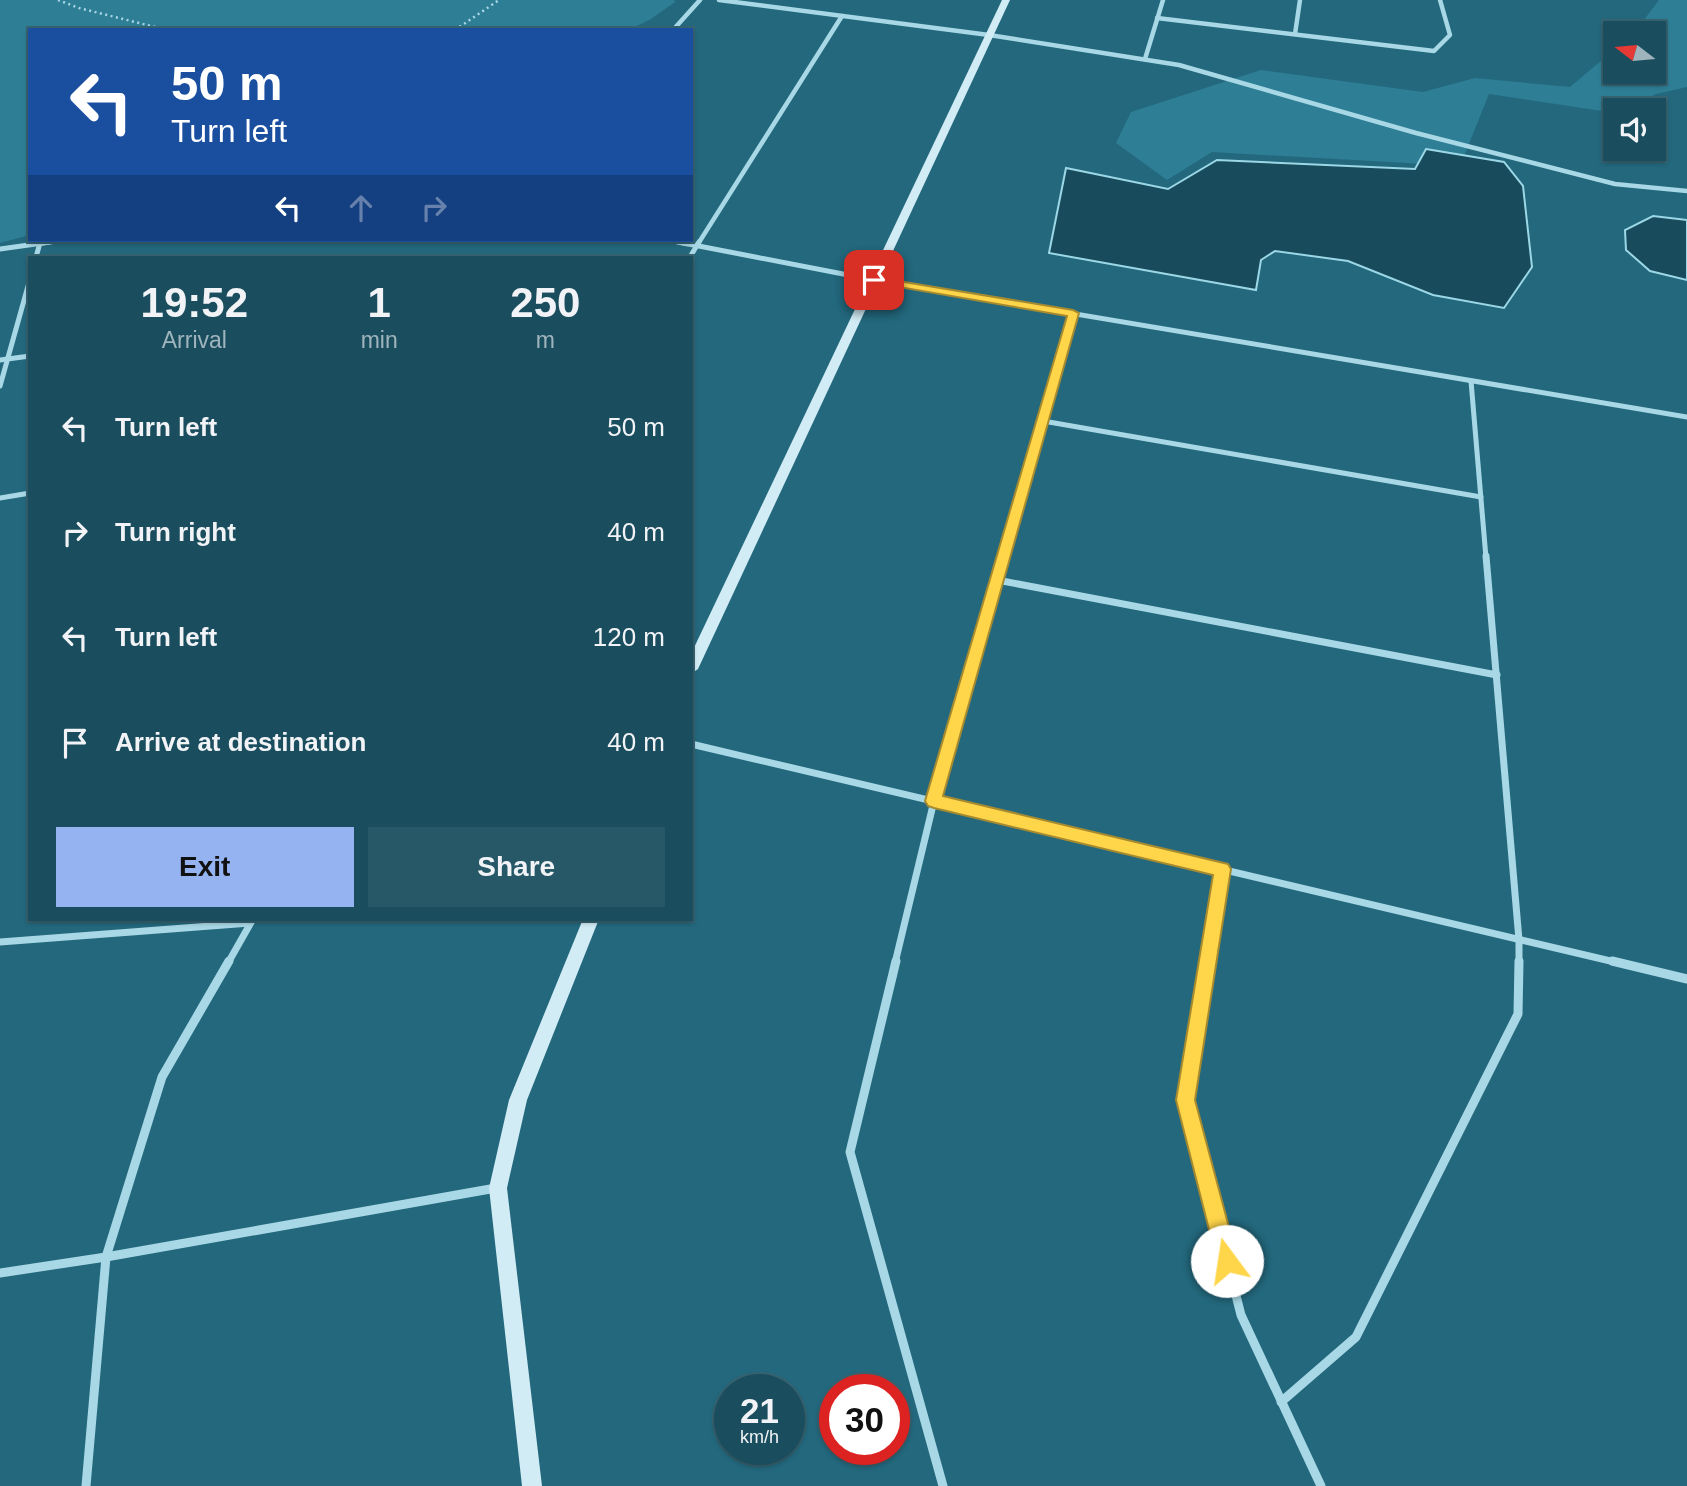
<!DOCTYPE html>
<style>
:root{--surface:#1a4e5e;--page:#275867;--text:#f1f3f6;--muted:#9fb4bc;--line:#386573;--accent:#95b2f1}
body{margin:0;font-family:Helvetica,sans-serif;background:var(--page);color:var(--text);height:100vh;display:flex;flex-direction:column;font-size:26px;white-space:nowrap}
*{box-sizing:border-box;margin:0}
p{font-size:23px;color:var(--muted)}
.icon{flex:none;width:38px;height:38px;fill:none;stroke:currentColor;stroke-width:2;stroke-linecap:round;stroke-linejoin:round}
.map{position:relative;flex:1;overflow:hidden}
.details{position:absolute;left:28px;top:256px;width:665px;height:665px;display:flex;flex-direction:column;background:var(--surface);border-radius:0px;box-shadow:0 2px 5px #0004,0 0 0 2px var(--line)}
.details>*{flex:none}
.banner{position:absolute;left:28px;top:28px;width:665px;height:214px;border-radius:0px;box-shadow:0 2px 5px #0004,0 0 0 2px var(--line);background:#1a4fa0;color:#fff;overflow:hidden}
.needle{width:46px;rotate:286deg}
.buttons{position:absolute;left:1603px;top:21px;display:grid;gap:14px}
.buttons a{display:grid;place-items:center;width:63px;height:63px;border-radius:0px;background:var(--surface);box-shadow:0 2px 5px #0004,0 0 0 2px var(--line);font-size:35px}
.speed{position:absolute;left:714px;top:1374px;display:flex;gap:14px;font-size:35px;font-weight:700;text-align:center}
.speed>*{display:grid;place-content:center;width:91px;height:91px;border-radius:50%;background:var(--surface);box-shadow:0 2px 5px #0004,0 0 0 2px var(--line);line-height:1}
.speed small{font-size:18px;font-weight:400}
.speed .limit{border:10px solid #d22;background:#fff;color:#111}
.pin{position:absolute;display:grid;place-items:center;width:60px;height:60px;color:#fff;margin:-30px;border-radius:14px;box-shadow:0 4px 10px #0006}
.me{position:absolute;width:77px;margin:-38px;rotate:346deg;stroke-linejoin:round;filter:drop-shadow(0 0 5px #0008)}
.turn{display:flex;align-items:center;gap:24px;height:147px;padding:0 28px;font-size:32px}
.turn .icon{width:91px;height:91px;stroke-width:2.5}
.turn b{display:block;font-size:49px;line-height:60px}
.lanes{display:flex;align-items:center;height:66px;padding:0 28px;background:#0003;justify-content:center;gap:35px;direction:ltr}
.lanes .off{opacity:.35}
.eta{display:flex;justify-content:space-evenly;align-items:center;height:119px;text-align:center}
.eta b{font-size:42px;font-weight:700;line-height:49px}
.primary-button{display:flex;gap:14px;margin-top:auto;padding:14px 28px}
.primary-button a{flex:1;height:80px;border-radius:0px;background:var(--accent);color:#111;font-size:28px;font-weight:700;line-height:80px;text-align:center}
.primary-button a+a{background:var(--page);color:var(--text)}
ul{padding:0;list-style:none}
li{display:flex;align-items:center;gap:21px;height:105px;padding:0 28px}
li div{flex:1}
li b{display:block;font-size:26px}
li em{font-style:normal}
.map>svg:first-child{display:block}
.green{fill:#2e7e95}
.water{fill:#184c5d;stroke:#9cd7e6;stroke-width:2}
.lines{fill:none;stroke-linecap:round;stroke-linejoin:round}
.path{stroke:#a8d8e6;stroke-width:2.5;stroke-dasharray:2 3.5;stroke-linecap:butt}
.street-far3{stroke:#a8d8e6;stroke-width:4.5}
.street-far2{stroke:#a8d8e6;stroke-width:5}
.street-far1{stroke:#a8d8e6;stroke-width:7}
.street{stroke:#a8d8e6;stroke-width:9}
.secondary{fill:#d1ecf5;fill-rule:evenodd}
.route{fill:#ffd54a;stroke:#a68a30;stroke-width:2}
</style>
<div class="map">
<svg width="1687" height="1486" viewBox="0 0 1687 1486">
<rect width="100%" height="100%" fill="#23687d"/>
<!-- green -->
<g class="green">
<path d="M0,0H674L675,2L651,19L629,30H30V235L0,243Z"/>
<path d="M1659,0H1687V87L1656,94L1628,110H1615V113L1489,94L1460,166L1212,152L1167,180L1116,143L1131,112L1261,70L1423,92L1475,78L1570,87L1615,49V72H1654V33H1634Z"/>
</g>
<!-- water -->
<g class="water">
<path d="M1426,149L1504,162L1523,186L1532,267L1504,308L1433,295L1348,261L1275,251L1261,260L1256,290L1049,253L1066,168L1168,189L1217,160L1415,169Z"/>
<path d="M1653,216L1687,220V280L1650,271L1626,250L1625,230Z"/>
</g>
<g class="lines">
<!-- path -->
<g class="path">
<path d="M58,0L79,8L167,30"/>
<path d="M455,30L499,0"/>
</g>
<!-- street-far3 -->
<g class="street-far3">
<path d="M719,0L989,35L1179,65L1416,133L1615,184L1687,191"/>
<path d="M1157,18L1434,51L1450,35L1440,0"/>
<path d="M673,30L700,0"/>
<path d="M1295,34L1300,0"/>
<path d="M1145,59L1163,0"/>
<path d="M667,240L687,244"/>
<path d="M38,244L65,240"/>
<path d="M698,244L842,16"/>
</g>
<!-- street-far2 -->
<g class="street-far2">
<path d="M678,242L874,280L1687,417"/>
<path d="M0,249L50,242"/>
<path d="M36,257L40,243"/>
<path d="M690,257L699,242"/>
<path d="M0,360L30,356"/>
<path d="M1471,381L1486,558"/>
<path d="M0,386L30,279"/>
<path d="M1043,421L1481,497"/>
<path d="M0,498L30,493"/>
<path d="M1003,558L1073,314"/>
</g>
<!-- street-far1 -->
<g class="street-far1">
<path d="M1486,556L1519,940V963"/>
<path d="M997,580L1497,675"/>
<path d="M691,744L1619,963"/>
<path d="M0,942L250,923"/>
<path d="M228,963L253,919"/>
<path d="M895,963L934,801L1004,556"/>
<path d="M1207,963L1222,869"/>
</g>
<!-- street -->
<g class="street">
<path d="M896,961L850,1152L943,1486"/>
<path d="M1208,961L1186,1100L1241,1315L1321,1486"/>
<path d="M1612,961L1687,979"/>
<path d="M0,1273L106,1257L496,1188"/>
<path d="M1281,1402L1356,1337L1518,1014L1519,961"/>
<path d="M86,1486L106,1257L162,1077L229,961"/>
</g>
<!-- secondary -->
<g class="secondary">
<path d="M1002,0H1010L698,669L691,674V654Z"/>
<path d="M583,919H599L527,1100L507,1188L542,1486H522L489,1188L509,1100Z"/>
</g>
</g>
<!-- route -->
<path class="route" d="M874,277L1073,310L1079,313L943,796L1228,864L1231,869L1195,1100L1238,1261L1235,1268L1227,1271L1220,1268L1217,1261L1176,1100L1213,875L934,808L928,806L925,801L1067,316L870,282V278Z"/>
</svg>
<div class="buttons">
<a><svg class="needle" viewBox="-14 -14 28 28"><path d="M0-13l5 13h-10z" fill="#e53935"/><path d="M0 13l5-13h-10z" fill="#9fb4bc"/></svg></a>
<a><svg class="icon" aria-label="sound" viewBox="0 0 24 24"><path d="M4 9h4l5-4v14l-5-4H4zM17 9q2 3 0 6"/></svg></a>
</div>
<div class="speed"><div>21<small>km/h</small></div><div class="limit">30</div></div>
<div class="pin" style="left:874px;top:280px;background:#d93025"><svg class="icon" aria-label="arrive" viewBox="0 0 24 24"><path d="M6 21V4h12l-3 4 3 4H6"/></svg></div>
<svg class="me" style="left:1227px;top:1261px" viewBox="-20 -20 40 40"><circle r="19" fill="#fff"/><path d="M0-13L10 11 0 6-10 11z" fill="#ffd54a"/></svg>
<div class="banner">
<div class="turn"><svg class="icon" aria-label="left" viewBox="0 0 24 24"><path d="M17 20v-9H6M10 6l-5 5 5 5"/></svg><div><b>50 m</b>Turn left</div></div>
<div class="lanes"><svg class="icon" aria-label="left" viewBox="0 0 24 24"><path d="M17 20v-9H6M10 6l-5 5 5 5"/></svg><svg class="icon off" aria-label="ahead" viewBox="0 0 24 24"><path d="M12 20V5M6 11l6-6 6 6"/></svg><svg class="icon off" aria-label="right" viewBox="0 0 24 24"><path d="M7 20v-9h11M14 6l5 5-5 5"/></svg></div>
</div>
<section class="details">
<div class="eta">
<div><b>19:52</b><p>Arrival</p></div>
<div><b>1</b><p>min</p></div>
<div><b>250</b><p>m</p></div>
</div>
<ul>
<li><svg class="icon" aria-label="left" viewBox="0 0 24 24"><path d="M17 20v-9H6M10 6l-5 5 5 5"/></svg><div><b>Turn left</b></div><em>50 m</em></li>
<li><svg class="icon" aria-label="right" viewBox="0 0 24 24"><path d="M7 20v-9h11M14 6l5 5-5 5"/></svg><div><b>Turn right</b></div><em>40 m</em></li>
<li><svg class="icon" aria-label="left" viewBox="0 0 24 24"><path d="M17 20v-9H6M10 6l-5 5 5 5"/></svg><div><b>Turn left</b></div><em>120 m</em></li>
<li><svg class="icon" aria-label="arrive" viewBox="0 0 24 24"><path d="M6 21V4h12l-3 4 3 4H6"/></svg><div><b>Arrive at destination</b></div><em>40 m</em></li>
</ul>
<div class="primary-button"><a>Exit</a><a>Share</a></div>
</section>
</div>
